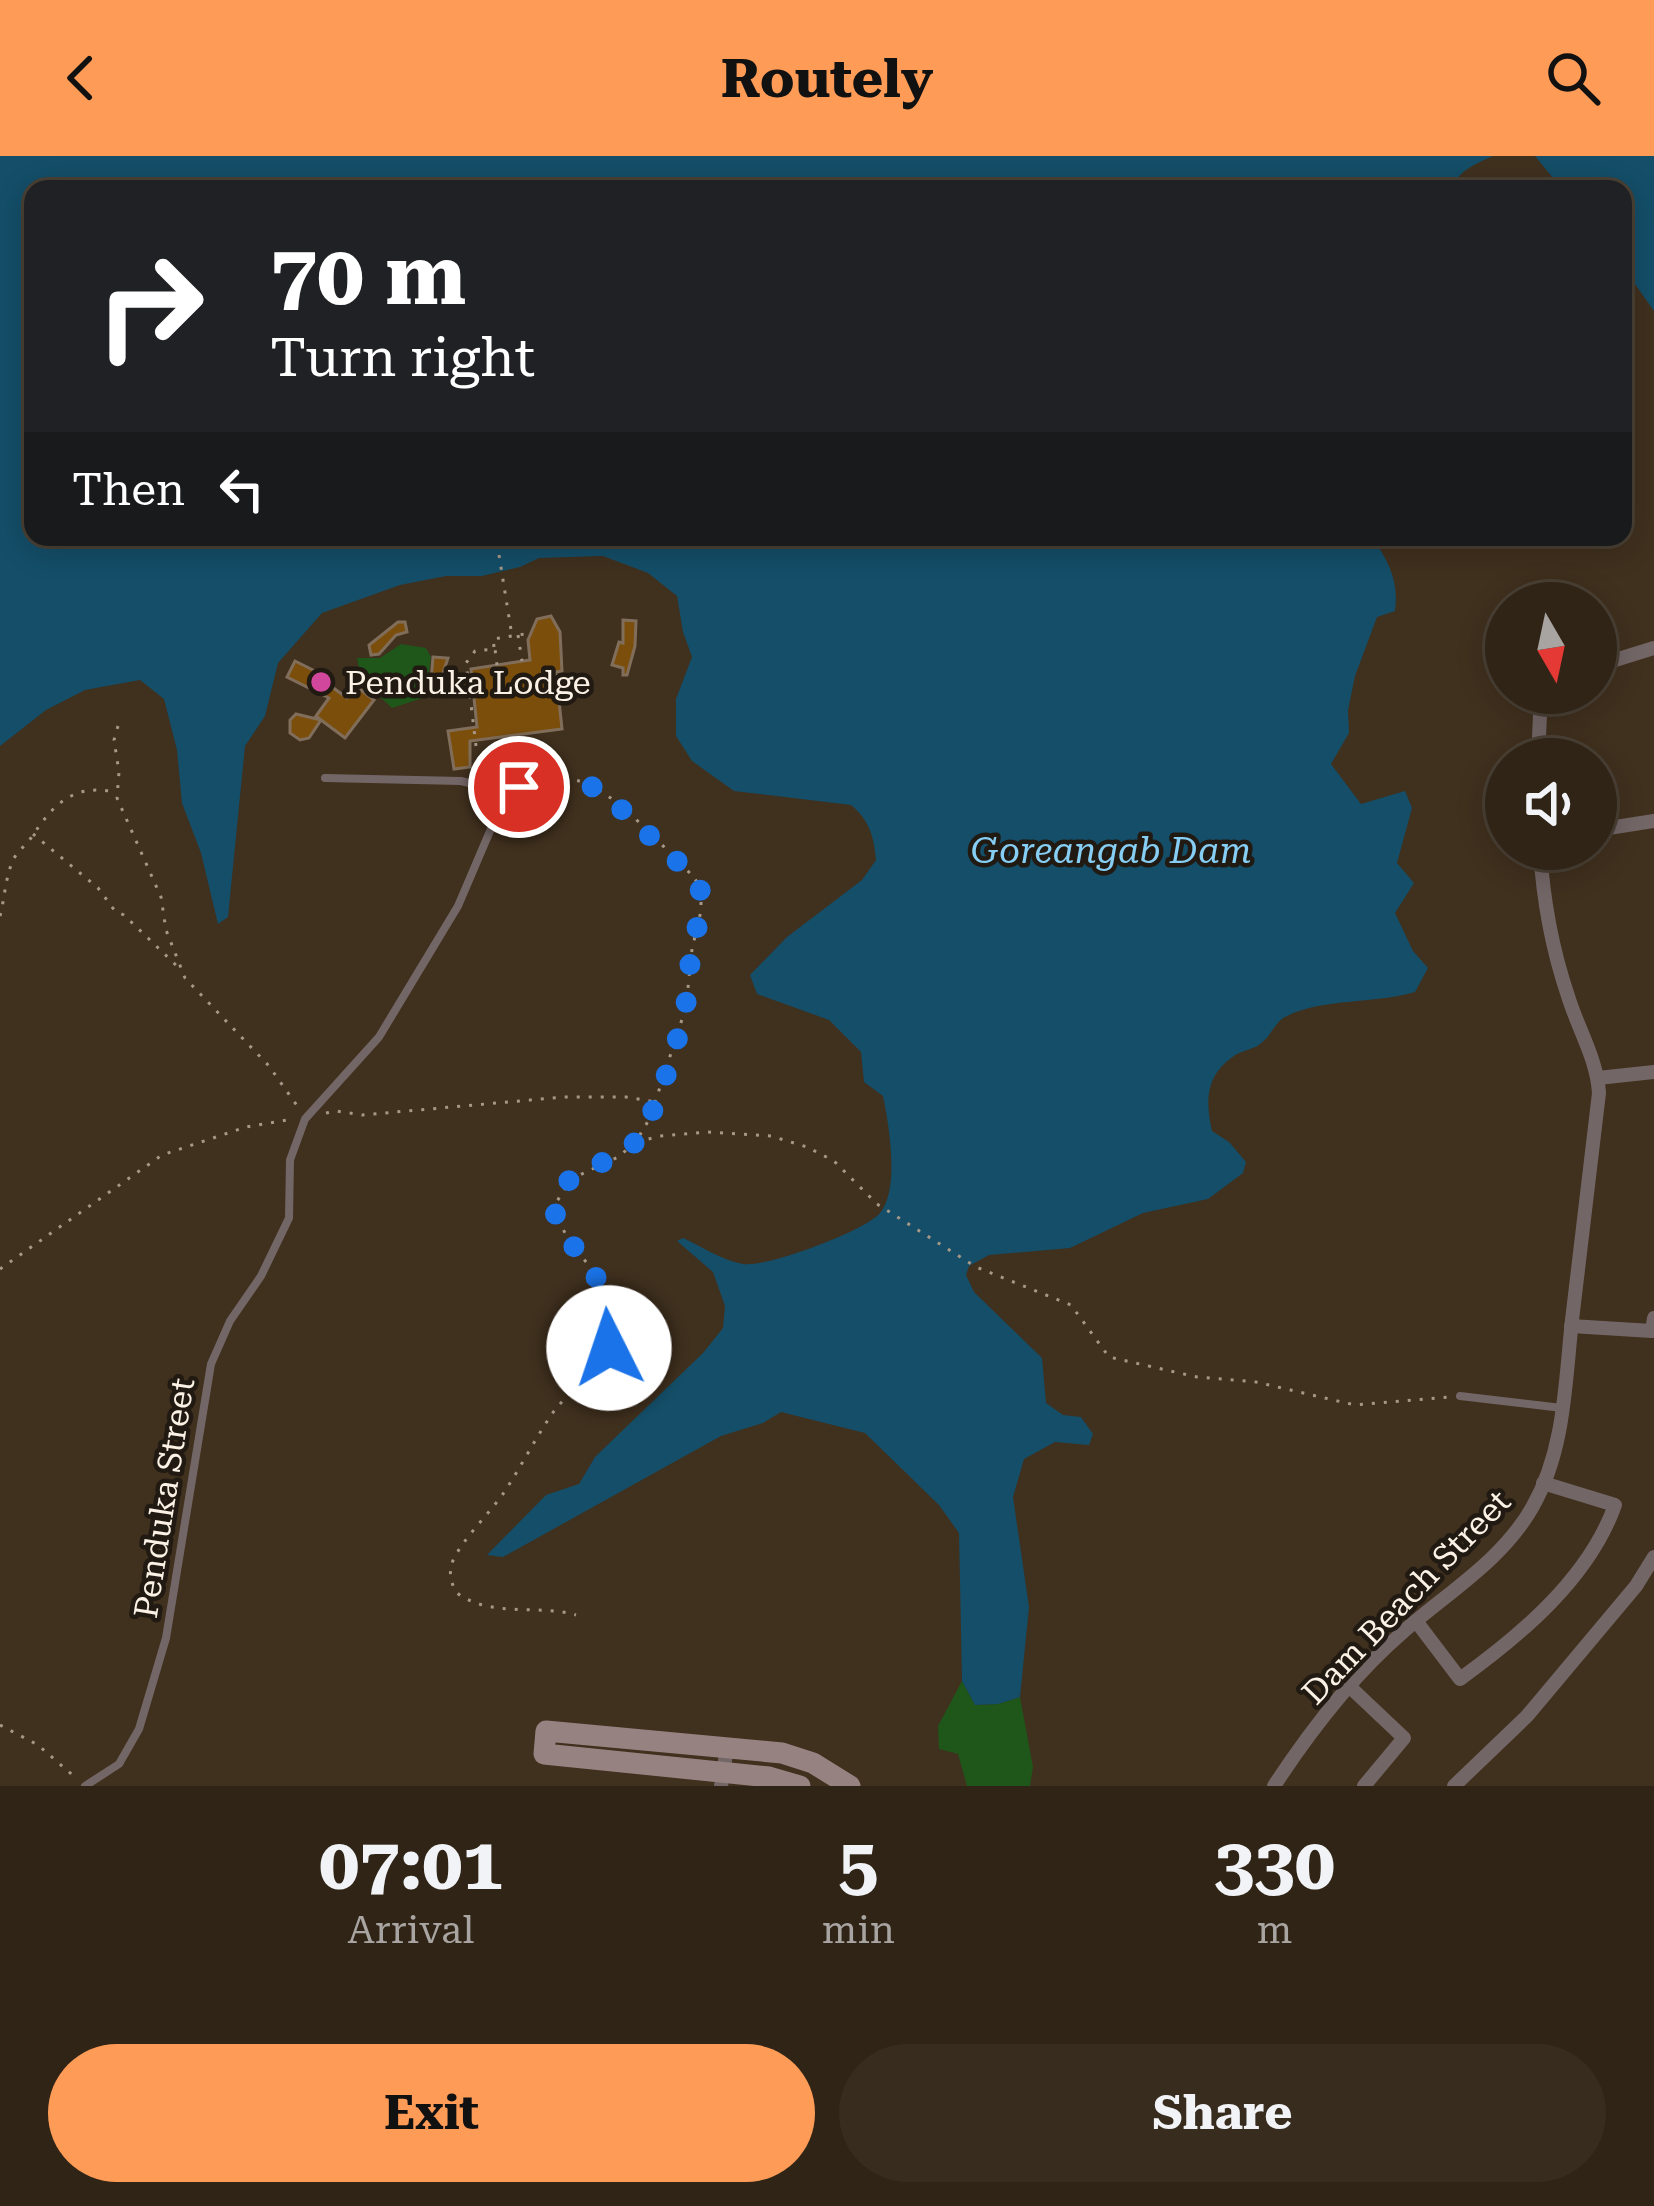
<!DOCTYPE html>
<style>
:root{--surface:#302416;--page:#382c1f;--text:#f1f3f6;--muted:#a8a4a1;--line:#4b4135;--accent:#fe9c57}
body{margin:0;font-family:"Roboto Serif",serif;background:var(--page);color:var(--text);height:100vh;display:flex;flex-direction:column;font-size:45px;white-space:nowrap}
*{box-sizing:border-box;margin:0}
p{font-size:39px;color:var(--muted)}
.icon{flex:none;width:66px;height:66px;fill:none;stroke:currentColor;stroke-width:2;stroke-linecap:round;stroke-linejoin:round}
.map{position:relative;height:1630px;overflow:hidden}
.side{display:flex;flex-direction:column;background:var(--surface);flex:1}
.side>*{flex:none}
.banner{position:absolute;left:24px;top:24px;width:1608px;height:366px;border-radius:24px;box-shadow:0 6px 30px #0003,0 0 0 3px var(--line);background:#202124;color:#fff;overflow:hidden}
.needle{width:78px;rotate:171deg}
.tools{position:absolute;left:1485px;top:426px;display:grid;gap:24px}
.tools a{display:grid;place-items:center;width:132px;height:132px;border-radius:50%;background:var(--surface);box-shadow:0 6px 30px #0003,0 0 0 3px var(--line);font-size:60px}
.pin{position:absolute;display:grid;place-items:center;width:102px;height:102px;color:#fff;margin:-51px;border:6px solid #fff;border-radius:50%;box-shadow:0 3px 12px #0007}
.me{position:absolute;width:132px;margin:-66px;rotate:356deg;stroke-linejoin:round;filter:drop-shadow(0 0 9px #0008)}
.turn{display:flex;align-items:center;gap:42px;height:252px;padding:0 48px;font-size:54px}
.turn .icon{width:156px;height:156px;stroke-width:2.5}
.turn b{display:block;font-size:84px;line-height:102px}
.then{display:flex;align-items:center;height:114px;padding:0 48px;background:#0003;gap:24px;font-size:45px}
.eta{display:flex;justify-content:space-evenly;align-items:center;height:204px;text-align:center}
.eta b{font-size:72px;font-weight:700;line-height:84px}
.button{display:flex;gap:24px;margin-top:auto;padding:24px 48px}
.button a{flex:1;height:138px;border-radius:72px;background:var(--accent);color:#111;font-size:48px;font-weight:700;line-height:138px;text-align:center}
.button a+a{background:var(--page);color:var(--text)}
header{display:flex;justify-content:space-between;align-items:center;height:156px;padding:0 48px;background:var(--accent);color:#111;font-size:54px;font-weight:700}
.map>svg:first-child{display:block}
.green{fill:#1f5619}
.water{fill:#144e68}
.building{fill:#7b4e0c;stroke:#816e5a;stroke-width:3}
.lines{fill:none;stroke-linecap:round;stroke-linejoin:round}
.path{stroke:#a59889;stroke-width:3;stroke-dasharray:3 9;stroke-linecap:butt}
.lane{stroke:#736666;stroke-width:8}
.street{stroke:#736666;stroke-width:14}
.secondary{stroke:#978282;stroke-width:21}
.route{stroke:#1a73e8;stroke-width:21;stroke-dasharray:0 37.8}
.hotel-dot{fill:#d1479c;stroke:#211a12;stroke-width:4.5}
.labels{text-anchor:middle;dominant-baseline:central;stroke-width:9;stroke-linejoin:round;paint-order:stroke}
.poi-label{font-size:33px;fill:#fbf1e5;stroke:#211a12;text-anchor:start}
.street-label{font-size:33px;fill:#fbf1e5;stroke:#211a12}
.water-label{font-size:36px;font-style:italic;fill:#86cef4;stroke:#211a12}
</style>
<header><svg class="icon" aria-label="back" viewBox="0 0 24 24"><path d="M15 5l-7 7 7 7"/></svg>Routely<svg class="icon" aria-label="search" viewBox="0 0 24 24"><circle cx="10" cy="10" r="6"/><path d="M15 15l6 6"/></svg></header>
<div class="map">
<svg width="1654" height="1630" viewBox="0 0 1654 1630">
<rect width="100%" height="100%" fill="#40301e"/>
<!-- green -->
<g class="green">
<path d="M401,488L426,492L431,501L426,541L392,552L379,540L372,520L360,519L357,502H380Z"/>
<path d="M962,1525L975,1549L998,1548L1020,1541L1033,1611L1030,1630H967L958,1598L939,1593L938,1570Z"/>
</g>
<!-- water -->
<g class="water">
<path d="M0,0H1493C1478,7 1456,15 1453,33H33V381H1372C1389,406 1399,425 1395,455L1377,461L1355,520L1348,554L1349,577L1331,608L1361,648L1405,635L1412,652L1397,707L1414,727L1395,757L1413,795L1428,812L1415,836C1375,848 1320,842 1285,861C1274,867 1271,881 1260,888C1253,894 1242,894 1234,900C1206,919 1205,944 1212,975L1229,986L1246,1006L1243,1017L1208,1043L1143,1057L1070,1092L989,1099L969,1110L966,1119L974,1136L1042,1202L1046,1247L1063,1259L1081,1261L1093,1278L1089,1289L1055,1286L1024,1303L1013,1341L1029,1451L1020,1541L998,1548L975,1549L962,1525L959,1377L939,1349L865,1277L781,1256L763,1267L721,1280L503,1401L487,1399L546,1339L579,1328L595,1301L703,1197L723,1172L725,1150L713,1116L677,1085L683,1082C701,1090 723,1105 743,1108C766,1112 865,1075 880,1057C900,1033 889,969 883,940L864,926L861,896L829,864L757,838L750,819L787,781L862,724L876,704C874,680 869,664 851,649L734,635L692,605L676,580V543L692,501L683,476L677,440L648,417L603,400L539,402L520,411L482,420H446L400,429L322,457L278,507L265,560L245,590L228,761L218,768L201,697L182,647L177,594L164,543L140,524L85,534L46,554L0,590Z"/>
<path d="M1535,0H1654V155L1623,111V33H1562Z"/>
</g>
<!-- building -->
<g class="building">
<path d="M551,460L560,476L562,515L556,516L562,573L470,585V611L454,613L448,575L477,571L471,513L530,504L528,484L537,463Z"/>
<path d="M623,464L636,465L635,490L627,519H623V512L612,509L619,486L623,487Z"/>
<path d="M398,466H405L407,476L396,479L379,498L371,499L369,489Z"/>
<path d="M433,501L448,502L443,517L447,516L445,537L430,536Z"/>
<path d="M295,505L331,523L328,528L347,542L356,530L374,544L345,582L321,564L309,582L300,584L290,577V564L296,558L321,564L316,560L329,542L287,521Z"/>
</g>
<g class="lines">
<!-- path -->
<g class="path">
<path d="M499,399L512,480"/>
<path d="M518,479L522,505"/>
<path d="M494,491L493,483L531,477"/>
<path d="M118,570L114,584L119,616L117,642L161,741L166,774L185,822L269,910L298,951"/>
<path d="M476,590L466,507L475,495L495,493L497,509"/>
<path d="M507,637C524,628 561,620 579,625C616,635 665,694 694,721L701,734V755L692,793L686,851L650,962L635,987L618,1001L571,1023L554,1050C563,1095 619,1124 613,1173C610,1208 574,1229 554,1255C536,1281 522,1309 505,1335C490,1357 467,1378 454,1402C448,1415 450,1426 457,1437C490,1462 538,1448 576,1459"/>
<path d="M33,678L98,732L115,755L124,759L181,814"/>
<path d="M0,760C5,741 5,723 13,704C17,696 25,690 31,682C52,650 72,627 115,636"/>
<path d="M326,957L336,955L362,959L564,941H626L656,946"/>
<path d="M637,986L660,980L708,976L771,980L807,991L834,1005L877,1048L976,1111L1071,1149L1109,1201L1197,1221L1256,1226L1355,1249L1451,1241"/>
<path d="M0,1113L162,999L246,971L293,963"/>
<path d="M0,1569L38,1589L77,1623"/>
</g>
<!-- lane -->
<g class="lane">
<path d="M1460,1240L1562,1252"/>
<path d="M85,1630L119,1608L139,1573L166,1482L211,1208L230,1165L261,1120L289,1062L290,1004L305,963L379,881L458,750L496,661L494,643L481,630L461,625L325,622"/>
</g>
<!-- street -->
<g class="street">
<path d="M1596,510L1654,492"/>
<path d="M1538,603L1541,537"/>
<path d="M1596,674L1654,665"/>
<path d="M1598,922L1654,916"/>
<path d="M1571,1170L1652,1175L1654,1162"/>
<path d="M1416,1465L1460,1523C1521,1479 1589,1422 1615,1349L1543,1327"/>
<path d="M1350,1531L1404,1582L1364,1630"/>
<path d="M721,1630L727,1592"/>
<path d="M1274,1630C1310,1575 1353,1519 1403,1476C1448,1436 1503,1404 1533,1350C1565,1293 1565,1227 1572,1164C1581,1088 1590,1013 1599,937C1597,903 1578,873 1568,840C1552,793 1543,742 1540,693"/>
<path d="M1454,1630L1527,1560L1636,1430L1654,1401"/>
</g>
<!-- secondary -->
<path class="secondary" d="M800,1630L769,1621L544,1598L546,1575L782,1597L813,1607L850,1630"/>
</g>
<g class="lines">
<!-- route -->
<path class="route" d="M519,631L577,623L604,637L694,721C697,727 700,731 701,738C704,756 695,774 692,792C689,810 689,829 686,847C680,879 656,961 636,985C615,1010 566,1010 556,1044C544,1083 627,1118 609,1192"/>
</g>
<!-- markers -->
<circle class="hotel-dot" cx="321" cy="526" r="12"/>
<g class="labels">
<!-- poi labels -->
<g class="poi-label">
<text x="345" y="526">Penduka Lodge</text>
</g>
<!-- street labels -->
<g class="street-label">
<text transform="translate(164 1342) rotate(-81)">Penduka Street</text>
<text transform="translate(1406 1441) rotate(-46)">Dam Beach Street</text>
</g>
<!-- water labels -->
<g class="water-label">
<text x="1111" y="695">Goreangab Dam</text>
</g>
</g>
</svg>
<div class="tools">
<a><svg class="needle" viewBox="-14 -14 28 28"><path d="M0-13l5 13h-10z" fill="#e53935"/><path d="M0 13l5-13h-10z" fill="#a8a4a1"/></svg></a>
<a><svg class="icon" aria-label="sound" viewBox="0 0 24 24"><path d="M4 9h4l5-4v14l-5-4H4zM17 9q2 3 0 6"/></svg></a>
</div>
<div class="pin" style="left:519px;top:631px;background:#d93025"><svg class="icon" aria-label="arrive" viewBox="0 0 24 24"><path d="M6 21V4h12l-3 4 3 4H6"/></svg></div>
<svg class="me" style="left:609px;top:1192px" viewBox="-20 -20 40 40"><circle r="19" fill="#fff"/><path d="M0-13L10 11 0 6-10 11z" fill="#1a73e8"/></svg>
<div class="banner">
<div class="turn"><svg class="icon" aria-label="right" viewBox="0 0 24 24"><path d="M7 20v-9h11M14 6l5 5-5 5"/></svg><div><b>70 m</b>Turn right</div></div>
<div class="then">Then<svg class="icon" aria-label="left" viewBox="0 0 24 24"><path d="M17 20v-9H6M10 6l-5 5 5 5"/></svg></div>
</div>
</div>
<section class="side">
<div class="eta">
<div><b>07:01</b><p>Arrival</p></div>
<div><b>5</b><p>min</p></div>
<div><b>330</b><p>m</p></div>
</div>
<div class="button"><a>Exit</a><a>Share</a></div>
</section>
